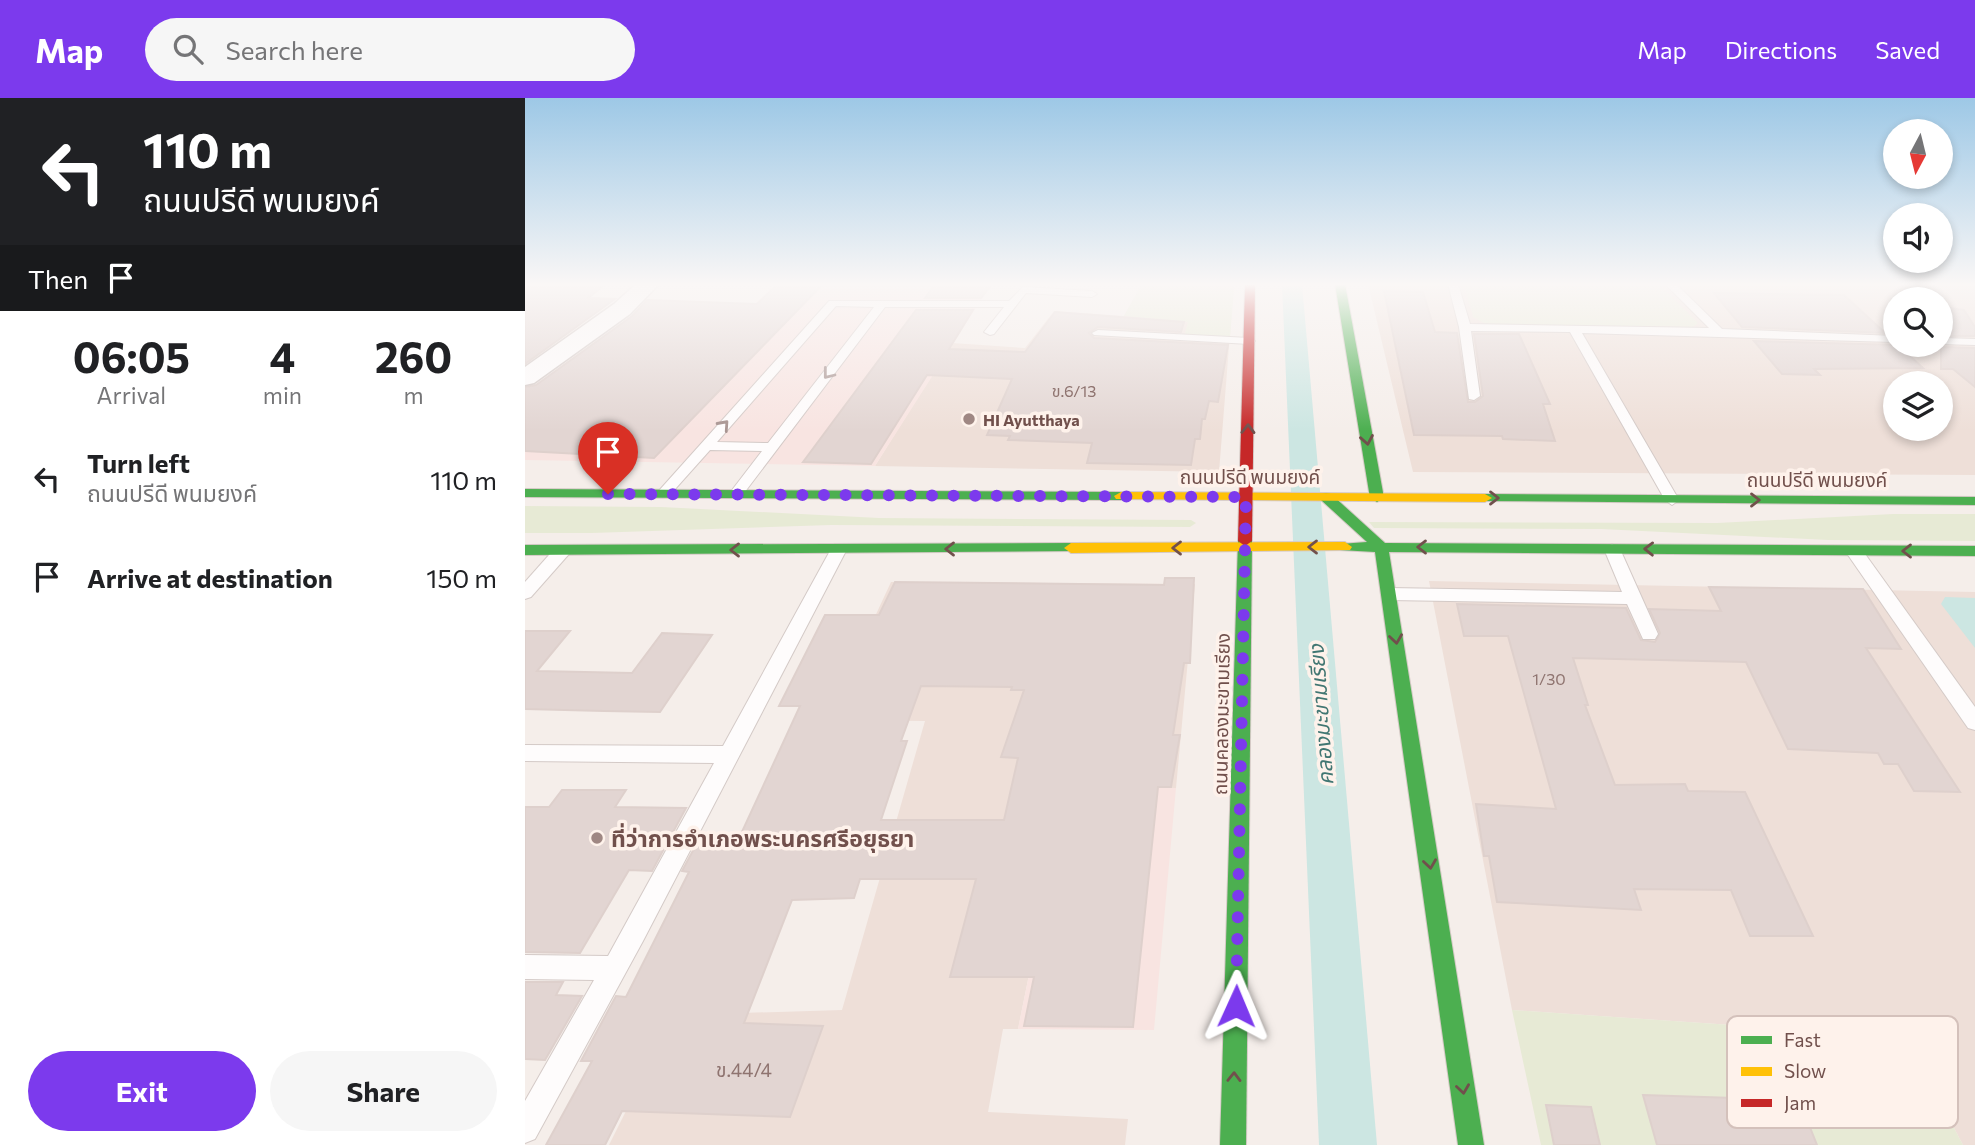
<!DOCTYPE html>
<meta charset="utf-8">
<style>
:root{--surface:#fff;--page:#f6f6f6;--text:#202124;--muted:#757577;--accent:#7c3aed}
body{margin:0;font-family:Commissioner,"Noto Sans Thai",sans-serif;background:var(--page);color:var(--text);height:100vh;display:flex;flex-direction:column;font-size:26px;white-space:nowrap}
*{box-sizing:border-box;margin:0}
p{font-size:23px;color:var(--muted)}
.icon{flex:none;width:38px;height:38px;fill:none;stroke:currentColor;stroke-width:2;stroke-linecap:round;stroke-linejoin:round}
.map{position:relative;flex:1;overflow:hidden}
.panel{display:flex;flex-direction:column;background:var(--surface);width:525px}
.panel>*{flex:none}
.top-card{background:#202124;color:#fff;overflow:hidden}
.needle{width:46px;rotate:187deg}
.fabs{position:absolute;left:1358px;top:21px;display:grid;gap:14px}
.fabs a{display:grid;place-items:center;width:70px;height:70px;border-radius:50%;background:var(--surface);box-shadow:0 4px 10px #0003;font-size:35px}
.pin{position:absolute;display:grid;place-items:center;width:60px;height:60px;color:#fff;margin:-72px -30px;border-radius:50% 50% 50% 0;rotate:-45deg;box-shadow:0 0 7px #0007}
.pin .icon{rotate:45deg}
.me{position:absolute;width:77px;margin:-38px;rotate:1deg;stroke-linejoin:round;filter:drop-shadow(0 0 5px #0008)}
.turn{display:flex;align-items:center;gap:24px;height:147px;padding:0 28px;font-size:32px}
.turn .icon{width:91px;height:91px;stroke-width:2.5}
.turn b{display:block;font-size:49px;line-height:60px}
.then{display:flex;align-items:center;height:66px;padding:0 28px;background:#0003;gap:14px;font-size:26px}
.eta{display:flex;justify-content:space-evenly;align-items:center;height:119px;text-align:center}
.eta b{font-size:42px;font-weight:700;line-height:49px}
.cta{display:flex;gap:14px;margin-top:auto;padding:14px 28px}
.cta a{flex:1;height:80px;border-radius:42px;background:var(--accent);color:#fff;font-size:28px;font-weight:700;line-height:80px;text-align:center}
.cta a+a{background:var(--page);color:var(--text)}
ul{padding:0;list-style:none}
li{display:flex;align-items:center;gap:21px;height:98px;padding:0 28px}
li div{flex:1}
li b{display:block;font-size:26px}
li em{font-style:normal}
header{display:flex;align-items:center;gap:42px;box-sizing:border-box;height:98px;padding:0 35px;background:var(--accent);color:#fff}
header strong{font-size:33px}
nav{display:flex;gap:38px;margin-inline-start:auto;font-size:24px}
.search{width:490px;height:63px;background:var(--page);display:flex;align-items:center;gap:18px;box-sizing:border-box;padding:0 24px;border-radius:38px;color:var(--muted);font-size:26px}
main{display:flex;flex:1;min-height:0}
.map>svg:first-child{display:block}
.residential{fill:#eedfd8;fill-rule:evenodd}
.commercial{fill:#f8e4e1}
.green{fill:#e7ead5}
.water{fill:#cce6e2}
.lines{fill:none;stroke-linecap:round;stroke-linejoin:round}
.canal{fill:#cce6e2;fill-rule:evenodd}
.building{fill:#e2d5d2;stroke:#ded0cc;stroke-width:2;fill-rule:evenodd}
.lane-casing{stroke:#d4cac7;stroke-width:2}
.street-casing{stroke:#d4cac7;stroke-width:3}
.fast-casing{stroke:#d5cac6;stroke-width:2}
.slow-casing{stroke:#d5cac6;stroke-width:2}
.jam-casing{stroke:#d5cac6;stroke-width:2}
.lane{fill:#fefcfc;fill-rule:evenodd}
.street{fill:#fefcfc;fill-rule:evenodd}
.fast{fill:#4caf50;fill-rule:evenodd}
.slow{fill:#ffc107;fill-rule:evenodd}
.jam{fill:#c62828;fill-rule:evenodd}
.oneway{stroke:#a99592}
.oneway2{stroke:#71504c}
.route{stroke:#7c3aed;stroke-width:12;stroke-dasharray:0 21.6}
.poi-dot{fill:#9f8783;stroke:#fef2eb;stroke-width:2.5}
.labels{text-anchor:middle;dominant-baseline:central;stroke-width:7;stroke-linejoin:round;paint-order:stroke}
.number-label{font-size:16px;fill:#8f7470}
.far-poi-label{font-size:16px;font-weight:bold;fill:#71504c;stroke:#fef2eb;text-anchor:start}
.street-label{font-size:19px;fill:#71504c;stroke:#fef2eb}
.near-number-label{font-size:19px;fill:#8f7470}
.water-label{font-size:21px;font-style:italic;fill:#417672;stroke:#fef2eb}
.near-poi-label{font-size:23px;font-weight:bold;fill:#71504c;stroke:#fef2eb;text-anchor:start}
.key{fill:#fef2eb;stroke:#d4c1bb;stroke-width:2}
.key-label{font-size:19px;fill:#71504c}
</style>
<header>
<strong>Map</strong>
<div class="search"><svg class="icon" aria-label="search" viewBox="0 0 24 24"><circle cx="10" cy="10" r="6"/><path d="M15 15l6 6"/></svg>Search here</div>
<nav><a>Map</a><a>Directions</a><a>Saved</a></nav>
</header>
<main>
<section class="panel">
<div class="top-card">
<div class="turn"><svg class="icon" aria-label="left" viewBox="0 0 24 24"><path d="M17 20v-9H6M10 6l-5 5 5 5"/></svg><div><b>110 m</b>ถนนปรีดี พนมยงค์</div></div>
<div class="then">Then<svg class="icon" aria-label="arrive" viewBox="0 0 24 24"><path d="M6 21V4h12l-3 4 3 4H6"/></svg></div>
</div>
<div class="eta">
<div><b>06:05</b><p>Arrival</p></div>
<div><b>4</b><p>min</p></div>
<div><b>260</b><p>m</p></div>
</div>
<ul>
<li><svg class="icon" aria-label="left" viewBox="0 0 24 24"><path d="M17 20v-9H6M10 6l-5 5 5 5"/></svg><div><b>Turn left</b><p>ถนนปรีดี พนมยงค์</p></div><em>110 m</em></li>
<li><svg class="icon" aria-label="arrive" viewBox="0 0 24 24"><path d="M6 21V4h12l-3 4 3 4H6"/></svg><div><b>Arrive at destination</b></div><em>150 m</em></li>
</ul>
<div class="cta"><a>Exit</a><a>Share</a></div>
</section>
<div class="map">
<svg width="1450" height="1047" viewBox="0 0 1450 1047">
<rect width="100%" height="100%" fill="#f5eeea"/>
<!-- residential -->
<g class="residential">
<path d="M617,186H709L694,374L350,368L427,245L500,250L529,213L599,218Z"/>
<path d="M843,186H1450V377L888,374ZM1370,201H1416V247H1370ZM1370,285H1416V331H1370Z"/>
<path d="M904,483L1450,494V1047H1438L1381,939L987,912Z"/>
<path d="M366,484L670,486L651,690L542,689L493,931H478L463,1014L603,1021L600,1047H84L149,917L317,912L400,623L302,622Z"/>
</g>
<!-- commercial -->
<g class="commercial">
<path d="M251,186H466L350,368L0,362V315L107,318Z"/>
<path d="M542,689L651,690L629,932L493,931Z"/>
</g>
<!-- green -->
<g class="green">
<path d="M617,186L709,189L705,240L659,239L663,224L599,218Z"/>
<path d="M939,186H1130L1137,189L1173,225L1168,229L961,226L948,219Z"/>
<path d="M0,408L136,409L354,420L666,422L671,425L665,429L306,427L67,435H0Z"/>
<path d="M1368,416H1450V443L1303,442L1076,431L849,430L844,424L1192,425Z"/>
<path d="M987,912L1381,939L1438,1047H1016Z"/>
</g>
<!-- water -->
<path class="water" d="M1420,499L1450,500V550L1416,506Z"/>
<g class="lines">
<!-- canal -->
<path class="canal" d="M757,186H777L852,1047H794Z"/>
</g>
<!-- building -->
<g class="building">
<path d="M0,186H81L63,200L90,201L0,266Z"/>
<path d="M253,186H298L129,360L0,353V289L11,287L107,218L122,202L232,206Z"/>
<path d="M410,186H464L462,190H464L456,200H400Z"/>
<path d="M859,193L898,194L910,234L932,235L943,304H950L958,298L949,236H994L1025,306H1018L1030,343L978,341L977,338L889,337Z"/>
<path d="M1189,195L1319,197L1360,235L1217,229Z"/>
<path d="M1416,209L1439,212L1450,229V238H1416Z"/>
<path d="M391,212H448L424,251L500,254L530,214L659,224L656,234L573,229L564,235L569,240L703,247L693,304L684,303L680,321H677L675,341H670L666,367L562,365L567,345L483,342L485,338L462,337L487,281L402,277L346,366L278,364Z"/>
<path d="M1229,243L1373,247L1398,270L1289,271L1295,277L1257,276Z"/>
<path d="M1416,249L1450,250V289L1428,271H1416Z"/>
<path d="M640,480H669L665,565H659L648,637H655L646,689H633L608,929L499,928L509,879H425L451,781H335L329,800L267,802L219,925L298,928L265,1019L97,1013L80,1047H21L67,963H56L91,898L101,899L164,774L157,773L177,736H216L275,608H254L300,517H354L370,484L639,487ZM396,588L487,589L486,592H499L476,659L493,660L479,722H356L382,643H376Z"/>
<path d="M1184,489L1338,491L1376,551L1341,550L1435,694L1389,693L1373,666H1359L1353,655L1263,651L1221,564L1048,560L1063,607H1060L1090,687L1160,686L1163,693L1220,694L1288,838H1225L1206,792L1109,791L1116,812L972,804L964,758H959L951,706L1031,711L983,538H939L932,506L1101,510L1116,542L1130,544L1135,535L1124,511L1196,513Z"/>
<path d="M0,533H45L12,573L107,575L137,535L187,537L135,614L79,613L0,611Z"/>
<path d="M37,692H101L90,709L161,710L127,773L104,772L55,855L0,854V709H24Z"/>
<path d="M0,884H38L31,897L57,898L20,962L0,961Z"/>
<path d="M1118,997L1274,1002L1292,1047H1132Z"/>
<path d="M1021,1007L1066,1009L1075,1047H1029Z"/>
</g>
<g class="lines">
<!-- lane casing -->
<g class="lane-casing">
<g id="lane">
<path d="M923,186H933L945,226L1184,230L1140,186H1151L1197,231L1370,238V244L1057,235L1154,402L1147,407L1140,402L1045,234L946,233L955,298L949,302L944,301L934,229Z"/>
<path d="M498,189L567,193L572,196L567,199L501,195L469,236L465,237L459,234L479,209H360L216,399H206L204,396L237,353L185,352L143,399H133L131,396L304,203H484ZM311,208L349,209L243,345L192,344Z"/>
<path d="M573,232L724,240L730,243L724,246L569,237L567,235Z"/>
<path d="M1416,240L1450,241V247L1416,246Z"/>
<path d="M314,446L322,451L118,843L10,1041L0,1045V1003L69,882L0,881V857L83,858L189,665L0,663V647L198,648L306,451Z"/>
<path d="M1087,446L1095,451L1133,536L1130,541H1118L1102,506L864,502L856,496L864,490L1097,494L1079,451Z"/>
<path d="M38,447L46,452L44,456L6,499L0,501V484L32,448Z"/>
<path d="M1329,448L1335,449L1450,609V632L1443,630L1323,457L1321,453Z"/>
</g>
</g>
<!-- street casing -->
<g class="street-casing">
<path id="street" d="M111,186H134L105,216L9,285L0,287V269L89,206Z"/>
</g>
<!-- fast casing -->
<g class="fast-casing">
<g id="fast">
<path d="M810,186H820L859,400L852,404L845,400Z"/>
<path d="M0,391L596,394L603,398L596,402L0,399Z"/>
<path d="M801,395L806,396L860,445L1450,448V458L864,454L959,1047H933L850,454L815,452L813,449L815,446L842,444L796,402V396Z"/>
<path d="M960,396L1450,399V407L955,403L953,400Z"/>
<path d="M720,438L727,443L721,1047H695L713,443Z"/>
<path d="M546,445L551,447L553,450L551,453L0,457V447Z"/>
</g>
</g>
<!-- slow casing -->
<g class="slow-casing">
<g id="slow">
<path d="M596,394L960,396L967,400L960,404L591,401L589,398Z"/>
<path d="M820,444L827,449L825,452L546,455L539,450L546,445Z"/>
</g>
</g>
<!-- jam casing -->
<g class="jam-casing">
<path id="jam" d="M720,186H730L727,443L720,448L713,443Z"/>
</g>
<!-- lane -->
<use href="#lane" class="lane"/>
<!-- street -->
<use href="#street" class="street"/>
<!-- fast -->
<use href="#fast" class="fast"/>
<!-- slow -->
<use href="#slow" class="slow"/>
<!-- jam -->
<use href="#jam" class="jam"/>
</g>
<!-- one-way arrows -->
<defs><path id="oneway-chevron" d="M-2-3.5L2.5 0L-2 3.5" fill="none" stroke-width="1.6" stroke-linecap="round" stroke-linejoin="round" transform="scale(1.75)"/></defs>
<g class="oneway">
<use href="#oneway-chevron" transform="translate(303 276) rotate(128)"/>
<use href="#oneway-chevron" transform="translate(199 327) rotate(-48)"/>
</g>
<g class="oneway2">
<use href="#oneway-chevron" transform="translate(723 331) rotate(-89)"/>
<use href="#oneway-chevron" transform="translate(842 342) rotate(80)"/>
<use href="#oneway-chevron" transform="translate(969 400)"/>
<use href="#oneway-chevron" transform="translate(1230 402)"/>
<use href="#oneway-chevron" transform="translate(788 449) rotate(180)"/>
<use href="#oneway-chevron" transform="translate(897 449) rotate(-180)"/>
<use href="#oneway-chevron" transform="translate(652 450) rotate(180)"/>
<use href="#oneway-chevron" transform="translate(425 451) rotate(180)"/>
<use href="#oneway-chevron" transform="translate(1124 451) rotate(-179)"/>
<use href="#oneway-chevron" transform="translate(210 452) rotate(180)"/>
<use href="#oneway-chevron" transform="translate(1382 453) rotate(-180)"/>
<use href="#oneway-chevron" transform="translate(871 541) rotate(82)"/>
<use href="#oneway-chevron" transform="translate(905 766) rotate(82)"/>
<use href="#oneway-chevron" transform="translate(709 979) rotate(-89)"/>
<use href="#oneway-chevron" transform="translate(938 991) rotate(82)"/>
</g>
<!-- sky -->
<linearGradient id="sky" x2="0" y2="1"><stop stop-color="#9dc8e6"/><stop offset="0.56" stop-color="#faf7f6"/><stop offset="1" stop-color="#faf7f6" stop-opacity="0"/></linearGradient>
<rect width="1450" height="333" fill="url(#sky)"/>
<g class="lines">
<!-- route -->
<path class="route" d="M83,396L721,399L711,908"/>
</g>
<!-- markers -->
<g class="poi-dot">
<circle cx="444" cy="321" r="7"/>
<circle cx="72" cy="740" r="7"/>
</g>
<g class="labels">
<!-- number labels -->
<g class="number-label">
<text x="549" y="292">ข.6/13</text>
<text x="1024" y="580">1/30</text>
</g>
<!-- far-poi labels -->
<g class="far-poi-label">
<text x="458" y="321">HI Ayutthaya</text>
</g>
<!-- street labels -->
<g class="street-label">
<text x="725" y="378">ถนนปรีดี พนมยงค์</text>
<text x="1292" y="381">ถนนปรีดี พนมยงค์</text>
<text transform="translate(696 616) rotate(-89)">ถนนคลองมะขามเรียง</text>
</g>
<!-- near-number labels -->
<g class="near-number-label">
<text x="219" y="971">ข.44/4</text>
</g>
<!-- water labels -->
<g class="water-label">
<text transform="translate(795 617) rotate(-94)">คลองมะขามเรียง</text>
</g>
<!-- near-poi labels -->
<g class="near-poi-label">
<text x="86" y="740">ที่ว่าการอำเภอพระนครศรีอยุธยา</text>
</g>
</g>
<!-- legend -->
<rect x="1202" y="918" width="231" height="112" rx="10" class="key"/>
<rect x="1216" y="938" width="31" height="8" fill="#4caf50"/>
<rect x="1216" y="969" width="31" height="9" fill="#ffc107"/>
<rect x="1216" y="1001" width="31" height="8" fill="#c62828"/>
<g class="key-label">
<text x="1259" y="949">Fast</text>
<text x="1259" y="980">Slow</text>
<text x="1259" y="1012">Jam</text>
</g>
</svg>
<div class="fabs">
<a><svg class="needle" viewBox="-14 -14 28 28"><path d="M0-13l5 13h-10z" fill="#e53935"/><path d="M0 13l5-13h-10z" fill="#757577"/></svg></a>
<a><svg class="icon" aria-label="sound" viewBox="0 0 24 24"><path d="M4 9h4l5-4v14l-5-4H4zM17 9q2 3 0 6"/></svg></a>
<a><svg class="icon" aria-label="search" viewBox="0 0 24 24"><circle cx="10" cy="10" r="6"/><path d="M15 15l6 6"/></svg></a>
<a><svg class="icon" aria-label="layers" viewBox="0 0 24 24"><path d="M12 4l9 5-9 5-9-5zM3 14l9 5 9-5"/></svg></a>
</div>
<div class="pin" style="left:83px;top:396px;background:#d93025"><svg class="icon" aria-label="arrive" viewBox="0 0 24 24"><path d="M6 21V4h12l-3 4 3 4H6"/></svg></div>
<svg class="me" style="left:711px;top:908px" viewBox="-20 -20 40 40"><path d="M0-17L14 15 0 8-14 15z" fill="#7c3aed" stroke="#fff" stroke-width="4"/></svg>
</div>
</main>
